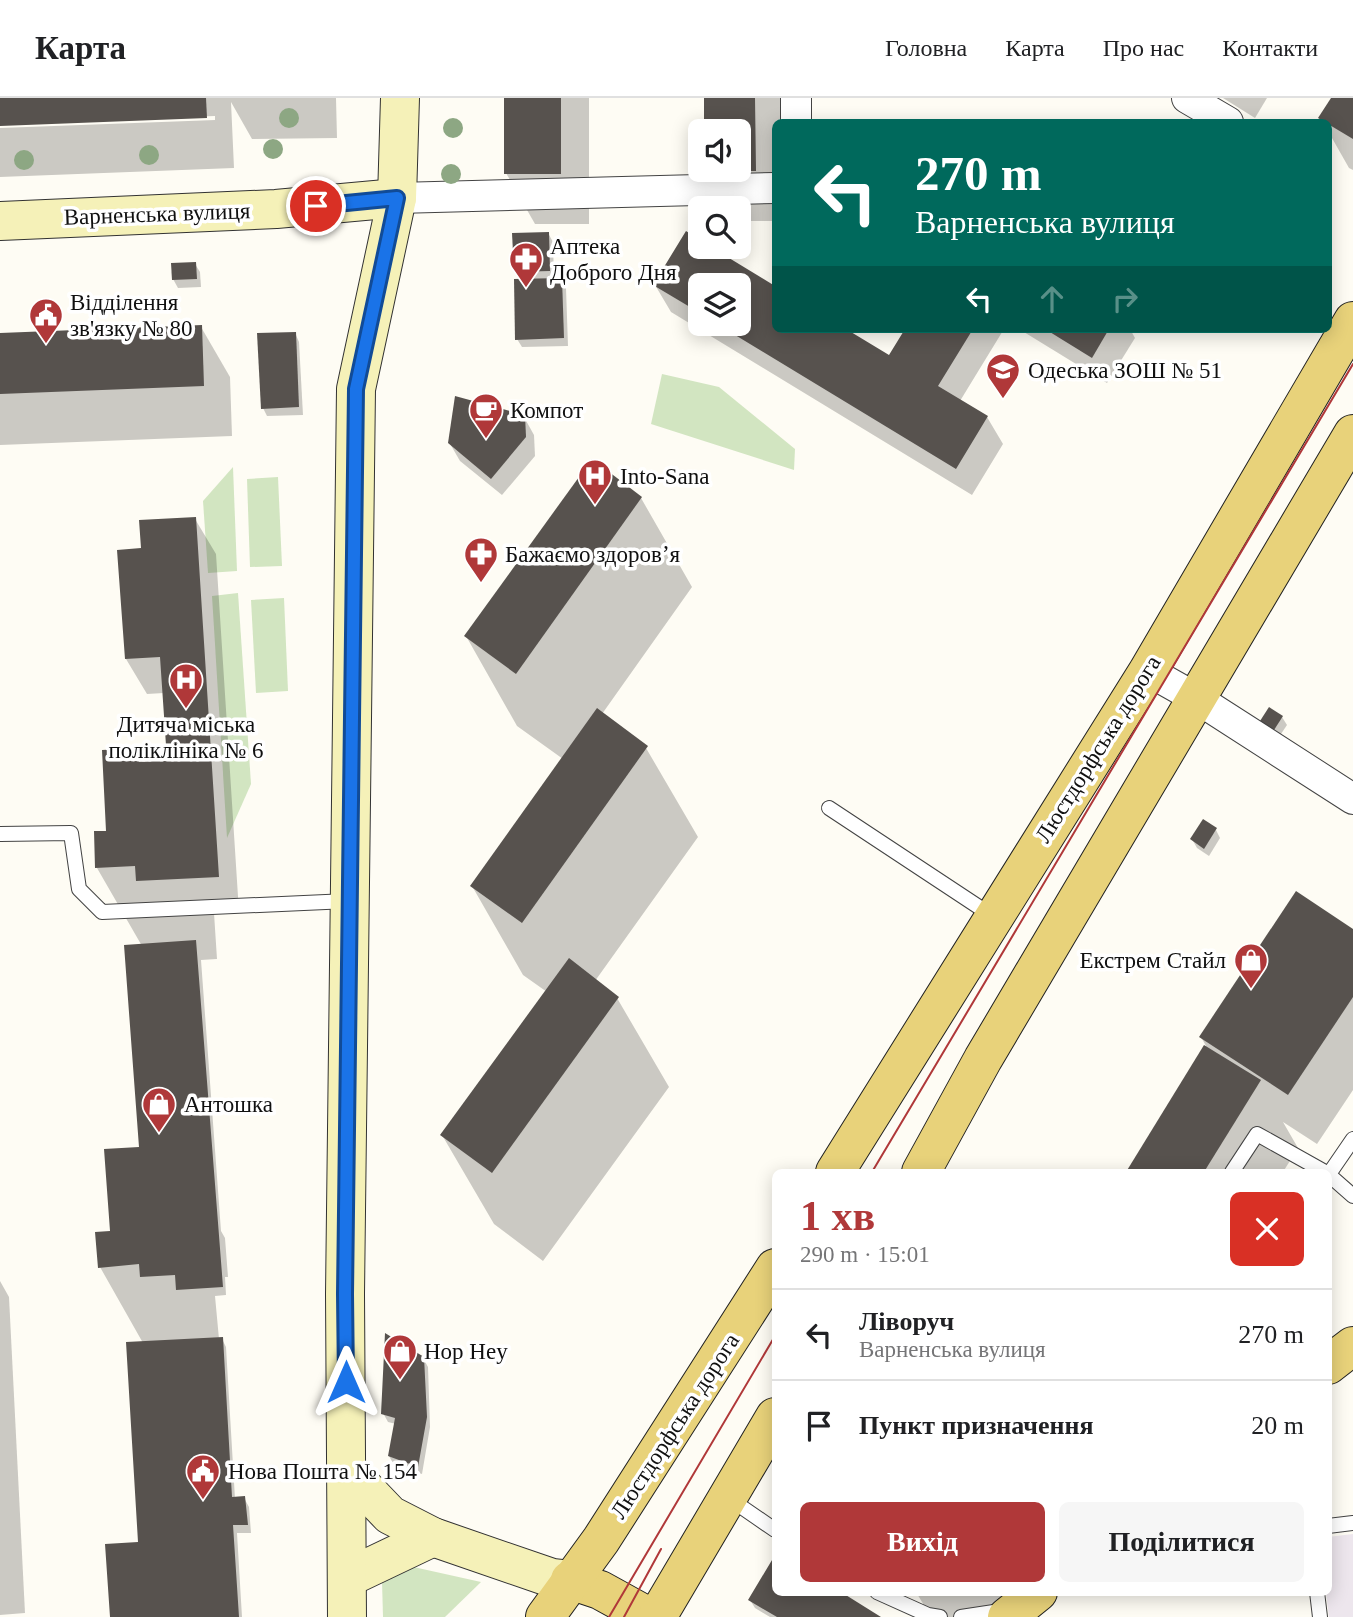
<!DOCTYPE html>
<html lang="uk">
<meta charset="utf-8">
<style>
:root{--surface:#fff;--page:#f6f6f6;--text:#202124;--muted:#757577;--line:#e0e0e0;--accent:#b03839}
body{margin:0;font-family:Georgia,serif;background:var(--page);color:var(--text);height:100vh;display:flex;flex-direction:column;font-size:26px;white-space:nowrap}
*{box-sizing:border-box;margin:0}
p{font-size:23px;color:var(--muted)}
.icon{flex:none;width:38px;height:38px;fill:none;stroke:currentColor;stroke-width:2;stroke-linecap:round;stroke-linejoin:round}
.map{position:relative;flex:1;overflow:hidden}
.drawer{position:absolute;left:772px;top:1071px;width:560px;height:427px;display:flex;flex-direction:column;background:var(--surface);border-radius:10px;box-shadow:0 4px 18px #0003}
.drawer>*{flex:none}
.hud{position:absolute;left:772px;top:21px;width:560px;height:214px;border-radius:10px;box-shadow:0 4px 18px #0003;background:#00695c;color:#fff;overflow:hidden}
.buttons{position:absolute;left:688px;top:21px;display:grid;gap:14px}
.buttons a{display:grid;place-items:center;width:63px;height:63px;border-radius:10px;background:var(--surface);box-shadow:0 4px 18px #0003;font-size:35px}
.pin{position:absolute;display:grid;place-items:center;width:60px;height:60px;color:#fff;margin:-30px;border:4px solid #fff;border-radius:50%;box-shadow:0 2px 7px #0007}
.me{position:absolute;width:77px;margin:-38px;rotate:0deg;stroke-linejoin:round;filter:drop-shadow(0 0 5px #0008)}
.turn{display:flex;align-items:center;gap:24px;height:147px;padding:0 28px;font-size:32px}
.turn .icon{width:91px;height:91px;stroke-width:2.5}
.turn b{display:block;font-size:49px;line-height:60px}
.lanes{display:flex;align-items:center;height:66px;padding:0 28px;background:#0003;justify-content:center;gap:35px;direction:ltr}
.lanes .off{opacity:.35}
.round{display:grid;place-items:center;flex:none;width:74px;height:74px;border-radius:10px;background:var(--page)}
.headline{display:flex;align-items:center;justify-content:space-between;height:119px;padding:0 28px}
h1{font-size:42px;font-weight:700;line-height:52px;color:var(--accent)}
.primary-button{display:flex;gap:14px;margin-top:auto;padding:14px 28px}
.primary-button a{flex:1;height:80px;border-radius:10px;background:var(--accent);color:#fff;font-size:28px;font-weight:700;line-height:80px;text-align:center}
.primary-button a+a{background:var(--page);color:var(--text)}
ul{padding:0;list-style:none}
li{display:flex;align-items:center;gap:21px;height:91px;padding:0 28px;border-top:2px solid var(--line)}
li div{flex:1}
li b{display:block;font-size:26px}
li em{font-style:normal}
header{display:flex;align-items:center;gap:42px;box-sizing:border-box;height:98px;padding:0 35px;background:var(--surface);border-bottom:2px solid var(--line)}
header strong{font-size:33px}
nav{display:flex;gap:38px;margin-inline-start:auto;font-size:24px}
.map>svg:first-child{display:block}
.industrial{fill:#ede6ed}
.green{fill:#d2e5c1}
.shadow{fill:#0003;fill-rule:evenodd}
.building{fill:#57524e}
.lines{fill:none;stroke-linecap:round;stroke-linejoin:round}
.lane-casing{stroke:#434343;stroke-width:16}
.street-casing{stroke:#434343;stroke-width:32}
.secondary-casing{stroke:#323232;stroke-width:40}
.primary-casing{stroke:#212121;stroke-width:40}
.lane{stroke:#fff;stroke-width:14}
.street{stroke:#fff;stroke-width:30}
.secondary{stroke:#f5f1b8;stroke-width:38}
.primary{stroke:#e8d27a;stroke-width:38}
.tram{stroke:#b03839;stroke-width:2}
.tree{fill:#8da783}
.route-casing{stroke:#114b97;stroke-width:18}
.route{stroke:#1a73e8;stroke-width:12}
.labels{text-anchor:middle;dominant-baseline:central;stroke-width:7;stroke-linejoin:round;paint-order:stroke}
.street-label{font-size:23px;fill:#101010;stroke:#fff}
.poi-label{font-size:23px;fill:#101010;stroke:#fff;text-anchor:start}
</style>
<header>
<strong>Карта</strong>
<nav><a>Головна</a><a>Карта</a><a>Про нас</a><a>Контакти</a></nav>
</header>
<div class="map">
<svg width="1353" height="1519" viewBox="0 0 1353 1519">
<rect width="100%" height="100%" fill="#fefcf4"/>
<!-- industrial -->
<path class="industrial" d="M1353,1436V1519H1329L1326,1495L1328,1494V1439Z"/>
<!-- green -->
<g class="green">
<path d="M662,276L719,289L795,351L794,372L651,326Z"/>
<path d="M233,369L237,473L208,475L203,403Z"/>
<path d="M278,379L282,468L250,469L247,381Z"/>
<path d="M238,495L251,686L227,740L212,498Z"/>
<path d="M284,500L288,593L256,595L251,502Z"/>
<path d="M400,1466L481,1484L445,1519H383L382,1483Z"/>
</g>
<!-- shadow -->
<g class="shadow">
<path d="M0,0H336L337,40L252,41L231,4L234,70L0,79V30L215,22V18L0,26Z"/>
<path d="M506,0H589V126H535L506,75Z"/>
<path d="M706,0H783V24H775V123H738V110H728L706,72H738V33H706Z"/>
<path d="M1223,0H1267L1255,20Z"/>
<path d="M1333,0H1353V72L1349,70L1328,33V24H1323L1320,20Z"/>
<path d="M548,135L553,144L554,182H561L566,190L568,248L522,249L517,241L521,183L515,173Z"/>
<path d="M700,144V149H708L775,190V231H843L889,259L907,231H1004L960,303L987,319L1003,346L972,397L671,214L655,187ZM700,187H738V226H700Z"/>
<path d="M195,166L200,174L201,189L178,190L173,181Z"/>
<path d="M201,229L230,279L232,338L0,347V237Z"/>
<path d="M1019,231H1130L1135,240L1107,285Z"/>
<path d="M295,235L299,244L303,317L267,318L263,310Z"/>
<path d="M524,319L534,337L535,358L502,397L460,363L449,344Z"/>
<path d="M641,400L692,489L602,616L646,650L698,739L595,883L617,900L669,989L543,1163L494,1126L442,1037L547,894L523,877L472,788L563,661L517,628L466,538Z"/>
<path d="M195,421L216,456L239,814L214,815L217,861L201,862L221,1133L225,1140L228,1179H225L226,1197L215,1198L219,1241H222L226,1249L235,1401L244,1400L249,1409L251,1435H237L242,1519H111L139,1446L143,1245L100,1169L141,1056L142,848L97,770L137,652L145,665L169,664L164,595L147,596L126,561L143,452Z"/>
<path d="M1282,619L1287,627L1279,639L1267,631L1262,623Z"/>
<path d="M1216,732L1220,740L1209,758L1197,750L1192,741Z"/>
<path d="M1353,833V992L1317,1046L1283,1024L1298,1050L1283,1074H1128L1206,948L1201,939Z"/>
<path d="M0,1183L9,1199L25,1515L0,1517Z"/>
<path d="M423,1260L428,1269L430,1329L422,1376L394,1367L389,1358L396,1326L388,1324L383,1315Z"/>
<path d="M775,1460V1494L878,1519H770L755,1510L750,1502Z"/>
<path d="M916,1494H1025L1009,1519H931Z"/>
</g>
<!-- building -->
<g class="building">
<path d="M0,0H206L207,20L0,28Z"/>
<rect x="504" y="0" width="57" height="76"/>
<path d="M704,0H755L756,73H738V33H704Z"/>
<path d="M1331,0H1353V41L1318,20Z"/>
<path d="M686,133L700,142V149H711L775,188V231H846L889,257L905,231H973L938,288L988,318L956,371L717,226H738V187H700V215L653,187Z"/>
<path d="M549,134L550,173L514,174L512,135Z"/>
<path d="M196,164L197,181L172,182L171,165Z"/>
<path d="M562,180L564,240L515,242L514,181Z"/>
<path d="M202,227L204,288L0,296V235Z"/>
<path d="M1045,231H1109L1092,260Z"/>
<path d="M296,234L299,309L261,311L257,235Z"/>
<path d="M455,298L525,317L526,339L491,381L448,345Z"/>
<path d="M592,361L642,399L516,576L464,538Z"/>
<path d="M196,419L219,779L136,783L135,768L95,770L94,733H106L102,652L138,650L139,664L167,662L160,559L125,561L117,452L141,450L139,422Z"/>
<path d="M1269,609L1283,618L1274,632L1260,623Z"/>
<path d="M597,610L648,648L522,825L470,788Z"/>
<path d="M1203,721L1217,730L1204,751L1190,741Z"/>
<path d="M1296,793L1353,831V899L1288,997L1199,939Z"/>
<path d="M196,842L223,1189L176,1192L175,1177L140,1179L139,1166L98,1170L95,1134L110,1133L104,1051L139,1049L124,847Z"/>
<path d="M569,860L619,899L492,1075L440,1037Z"/>
<path d="M1204,947L1261,982L1204,1074H1126Z"/>
<path d="M385,1235L424,1259L427,1319L418,1369L388,1358L395,1320L381,1316Z"/>
<path d="M223,1239L232,1399L245,1398L248,1427H233L239,1519H110L105,1446L138,1444L126,1244Z"/>
<path d="M775,1457V1494H841L881,1519H777L748,1502Z"/>
</g>
<g class="lines">
<!-- lane casing -->
<g class="lane-casing">
<g id="lane">
<path d="M829,710L994,819"/>
<path d="M0,736L71,735L79,791L102,814L348,803"/>
<path d="M1232,1074L1257,1036L1325,1074"/>
<path d="M1328,1076L1353,1098"/>
<path d="M1329,1076L1353,1041"/>
<path d="M730,1401L775,1432"/>
<path d="M1328,1428L1353,1425"/>
<path d="M877,1494L928,1517L940,1519"/>
<path d="M1317,1494L1320,1519"/>
<path d="M961,1519L1007,1512"/>
</g>
</g>
<!-- street casing -->
<g class="street-casing">
<g id="street">
<path d="M1187,0L1228,24"/>
<path d="M796,24V0"/>
<path d="M397,100L775,90"/>
<path d="M1148,573L1196,600L1353,701"/>
</g>
</g>
<!-- secondary casing -->
<g class="secondary-casing">
<g id="secondary">
<path d="M0,123L276,111L397,100"/>
<path d="M347,1372L390,1417L433,1439L552,1480L570,1482"/>
<path d="M347,1480L433,1439"/>
<path d="M347,1519L345,1196L356,291L397,100L400,0"/>
</g>
</g>
<!-- primary casing -->
<g class="primary-casing">
<g id="primary">
<path d="M835,1074L1148,573L1353,223"/>
<path d="M921,1074L983,961L1353,336"/>
<path d="M1328,1267L1353,1248"/>
<path d="M570,1482L600,1492L649,1519"/>
<path d="M545,1519L601,1442L775,1170"/>
<path d="M657,1519L775,1319"/>
<path d="M1007,1519L1038,1494"/>
</g>
</g>
<!-- lane -->
<use href="#lane" class="lane"/>
<!-- street -->
<use href="#street" class="street"/>
<!-- secondary -->
<use href="#secondary" class="secondary"/>
<!-- primary -->
<use href="#primary" class="primary"/>
<!-- tram -->
<g class="tram">
<path d="M872,1074L1353,266"/>
<path d="M609,1519L775,1238"/>
<path d="M624,1519L661,1451"/>
</g>
</g>
<!-- trees -->
<g class="tree">
<circle cx="289" cy="20" r="10"/>
<circle cx="453" cy="30" r="10"/>
<circle cx="273" cy="51" r="10"/>
<circle cx="149" cy="57" r="10"/>
<circle cx="24" cy="62" r="10"/>
<circle cx="451" cy="76" r="10"/>
</g>
<g class="lines">
<!-- route casing -->
<g class="route-casing">
<path id="route" d="M316,108L397,100L356,291L345,1196L346,1284"/>
</g>
<!-- route -->
<use href="#route" class="route"/>
</g>
<!-- icons -->
<defs>
<g id="pharmacy-pin" transform="scale(1.75)"><path d="M0 17L-7.5 6A9.5 9.5 0 1 1 7.5 6Z" fill="#b03839" stroke="#fff"/><path d="M-2-6h4v4h4v4h-4v4h-4v-4h-4v-4h4Z" fill="#fff"/></g>
<g id="civic-pin" transform="scale(1.75)"><path d="M0 17L-7.5 6A9.5 9.5 0 1 1 7.5 6Z" fill="#b03839" stroke="#fff"/><path d="M-.6-6.5H3V-4.5H.6V-3L4-1V1h2V6H-6V1h2V-1L-.6-3ZM-1.2 2.5V6h2.4V2.5Z" fill="#fff"/></g>
<g id="school-pin" transform="scale(1.75)"><path d="M0 17L-7.5 6A9.5 9.5 0 1 1 7.5 6Z" fill="#b03839" stroke="#fff"/><path d="M0-5L7-2L0 1L-7-2ZM-4 1L0 2.5L4 1V4Q0 6-4 4Z" fill="#fff"/></g>
<g id="cafe-pin" transform="scale(1.75)"><path d="M0 17L-7.5 6A9.5 9.5 0 1 1 7.5 6Z" fill="#b03839" stroke="#fff"/><path d="M-5.5-4.5H6V0H3Q3 3.5 0 3.5H-2.5Q-5.5 3.5-5.5 0ZM3-3.2v2h1.7v-2ZM-6 4.5H4V6H-6Z" fill="#fff"/></g>
<g id="hospital-pin" transform="scale(1.75)"><path d="M0 17L-7.5 6A9.5 9.5 0 1 1 7.5 6Z" fill="#b03839" stroke="#fff"/><path d="M-5-5h3v3.5h4V-5h3V5h-3V1.5h-4V5h-3Z" fill="#fff"/></g>
<g id="shop-pin" transform="scale(1.75)"><path d="M0 17L-7.5 6A9.5 9.5 0 1 1 7.5 6Z" fill="#b03839" stroke="#fff"/><path d="M-5-2.5h2.3a2.7 3.5 0 0 1 5.4 0H5L5.5 6h-11ZM-1.5-2.5h3a1.5 2.3 0 0 0-3 0Z" fill="#fff"/></g>
</defs>
<g fill-rule="evenodd">
<use href="#pharmacy-pin" x="526" y="161"/>
<use href="#civic-pin" x="46" y="217"/>
<use href="#school-pin" x="1003" y="272"/>
<use href="#cafe-pin" x="486" y="312"/>
<use href="#hospital-pin" x="595" y="378"/>
<use href="#pharmacy-pin" x="481" y="456"/>
<use href="#hospital-pin" x="186" y="582"/>
<use href="#shop-pin" x="1251" y="862"/>
<use href="#shop-pin" x="159" y="1006"/>
<use href="#shop-pin" x="400" y="1253"/>
<use href="#civic-pin" x="203" y="1373"/>
</g>
<g class="labels">
<!-- street labels -->
<g class="street-label">
<text transform="translate(157 116) rotate(-2)">Варненська вулиця</text>
<text transform="translate(1098 651) rotate(-58)">Люстдорфська дорога</text>
<text transform="translate(675 1328) rotate(-57)">Люстдорфська дорога</text>
</g>
<!-- poi labels -->
<g class="poi-label">
<text x="550" y="148">Аптека<tspan x="550" dy="26">Доброго Дня</tspan></text>
<text x="70" y="204">Відділення<tspan x="70" dy="26">зв'язку № 80</tspan></text>
<text x="1028" y="272">Одеська ЗОШ № 51</text>
<text x="510" y="312">Компот</text>
<text x="620" y="378">Into-Sana</text>
<text x="505" y="456">Бажаємо здоровʼя</text>
<text x="186" y="626" text-anchor="middle">Дитяча міська<tspan x="186" dy="26">поліклініка № 6</tspan></text>
<text x="1226" y="862" text-anchor="end">Екстрем Стайл</text>
<text x="184" y="1006">Антошка</text>
<text x="424" y="1253">Hop Hey</text>
<text x="228" y="1373">Нова Пошта № 154</text>
</g>
</g>
</svg>
<div class="buttons">
<a><svg class="icon" aria-label="sound" viewBox="0 0 24 24"><path d="M4 9h4l5-4v14l-5-4H4zM17 9q2 3 0 6"/></svg></a>
<a><svg class="icon" aria-label="search" viewBox="0 0 24 24"><circle cx="10" cy="10" r="6"/><path d="M15 15l6 6"/></svg></a>
<a><svg class="icon" aria-label="layers" viewBox="0 0 24 24"><path d="M12 4l9 5-9 5-9-5zM3 14l9 5 9-5"/></svg></a>
</div>
<div class="pin" style="left:316px;top:108px;background:#d93025"><svg class="icon" aria-label="arrive" viewBox="0 0 24 24"><path d="M6 21V4h12l-3 4 3 4H6"/></svg></div>
<svg class="me" style="left:346px;top:1284px" viewBox="-20 -20 40 40"><path d="M0-17L14 15 0 8-14 15z" fill="#1a73e8" stroke="#fff" stroke-width="4"/></svg>
<div class="hud">
<div class="turn"><svg class="icon" aria-label="left" viewBox="0 0 24 24"><path d="M17 20v-9H6M10 6l-5 5 5 5"/></svg><div><b>270 m</b>Варненська вулиця</div></div>
<div class="lanes"><svg class="icon" aria-label="left" viewBox="0 0 24 24"><path d="M17 20v-9H6M10 6l-5 5 5 5"/></svg><svg class="icon off" aria-label="ahead" viewBox="0 0 24 24"><path d="M12 20V5M6 11l6-6 6 6"/></svg><svg class="icon off" aria-label="right" viewBox="0 0 24 24"><path d="M7 20v-9h11M14 6l5 5-5 5"/></svg></div>
</div>
<section class="drawer">
<div class="headline"><div><h1>1 хв</h1><p>290 m · 15:01</p></div><a class="round" style="background:#d93025;color:#fff"><svg class="icon" aria-label="close" viewBox="0 0 24 24"><path d="M6 6l12 12M18 6L6 18"/></svg></a></div>
<ul>
<li><svg class="icon" aria-label="left" viewBox="0 0 24 24"><path d="M17 20v-9H6M10 6l-5 5 5 5"/></svg><div><b>Ліворуч</b><p>Варненська вулиця</p></div><em>270 m</em></li>
<li><svg class="icon" aria-label="arrive" viewBox="0 0 24 24"><path d="M6 21V4h12l-3 4 3 4H6"/></svg><div><b>Пункт призначення</b></div><em>20 m</em></li>
</ul>
<div class="primary-button"><a>Вихід</a><a>Поділитися</a></div>
</section>
</div>
